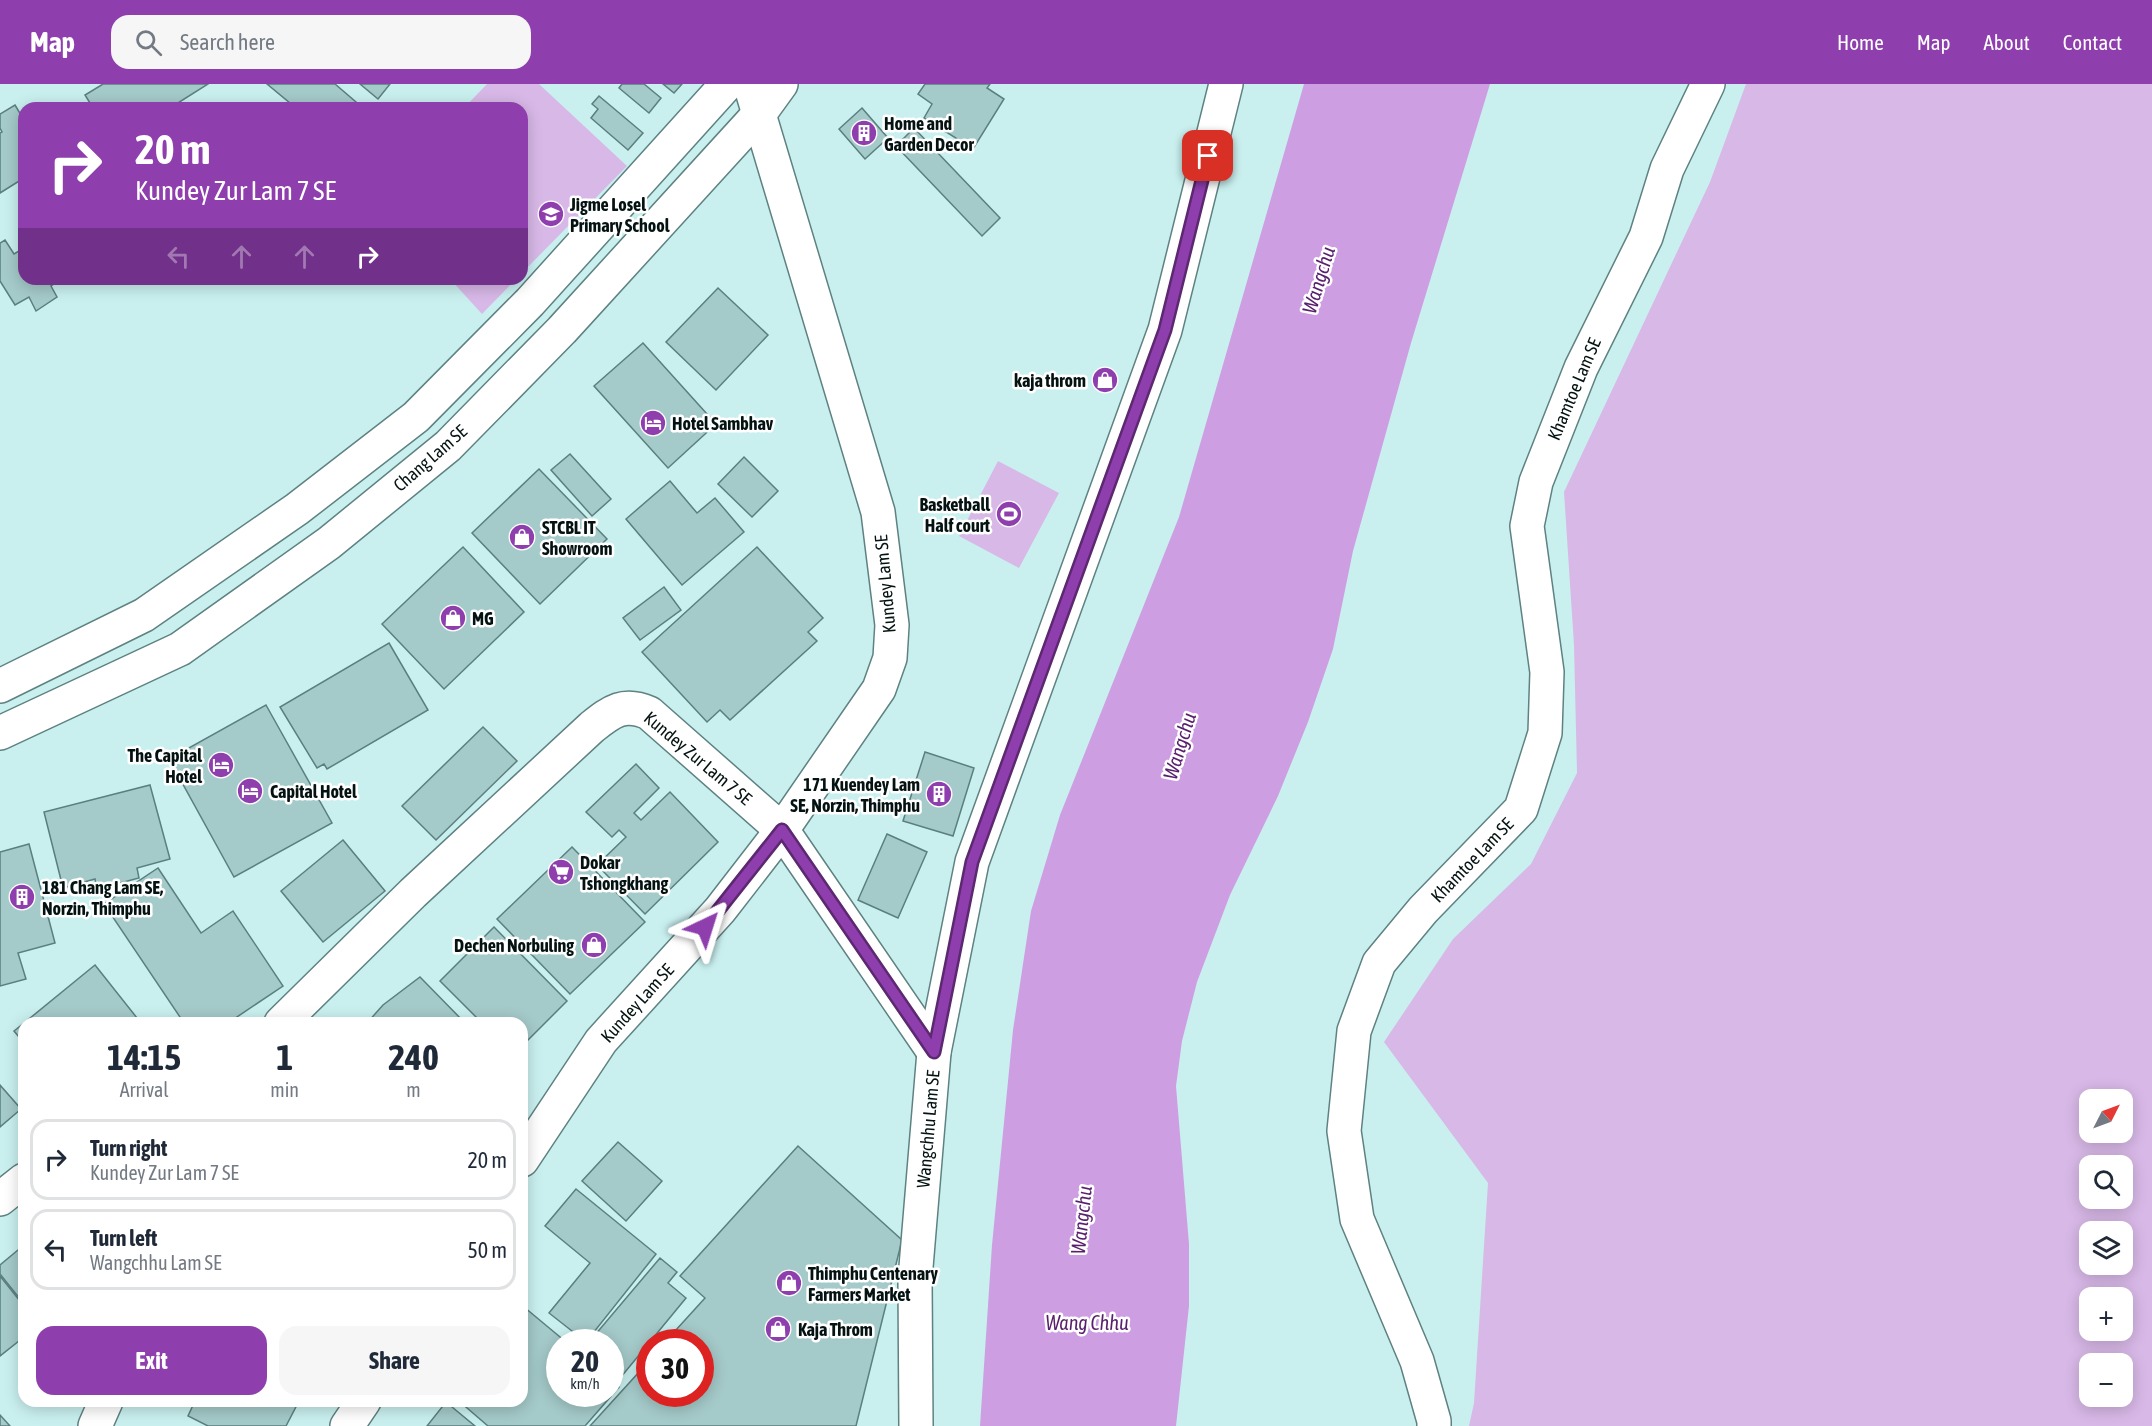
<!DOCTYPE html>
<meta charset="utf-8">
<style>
:root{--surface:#fff;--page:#f6f6f7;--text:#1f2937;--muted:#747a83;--line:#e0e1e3;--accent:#8e3ead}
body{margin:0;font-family:"Asap Condensed",sans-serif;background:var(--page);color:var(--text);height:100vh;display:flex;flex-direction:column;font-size:22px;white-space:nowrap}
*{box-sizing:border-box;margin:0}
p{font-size:20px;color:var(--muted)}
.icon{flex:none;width:33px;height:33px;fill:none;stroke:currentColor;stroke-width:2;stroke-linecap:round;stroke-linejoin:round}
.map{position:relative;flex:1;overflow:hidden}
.panel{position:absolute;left:18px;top:933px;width:510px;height:390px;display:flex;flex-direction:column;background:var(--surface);border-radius:18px;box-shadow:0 3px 15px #0003}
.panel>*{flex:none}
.banner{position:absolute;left:18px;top:18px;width:510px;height:183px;border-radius:18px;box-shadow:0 3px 15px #0003;background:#8e3ead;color:#fff;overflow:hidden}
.needle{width:39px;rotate:48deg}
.controls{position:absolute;left:2079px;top:1005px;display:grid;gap:12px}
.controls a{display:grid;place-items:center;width:54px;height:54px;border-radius:12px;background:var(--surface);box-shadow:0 3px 15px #0003;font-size:30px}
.speed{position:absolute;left:546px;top:1245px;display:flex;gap:12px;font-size:30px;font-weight:700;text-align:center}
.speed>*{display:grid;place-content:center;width:78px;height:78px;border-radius:50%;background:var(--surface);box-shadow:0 3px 15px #0003;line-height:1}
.speed small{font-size:15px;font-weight:400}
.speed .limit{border:9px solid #d22;background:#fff;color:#111}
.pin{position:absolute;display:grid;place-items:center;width:51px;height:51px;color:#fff;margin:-26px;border-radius:12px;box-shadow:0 3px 9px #0006}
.me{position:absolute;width:66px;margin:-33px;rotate:41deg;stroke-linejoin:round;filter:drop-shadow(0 0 4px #0008)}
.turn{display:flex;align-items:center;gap:21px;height:126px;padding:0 18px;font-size:27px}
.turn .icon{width:78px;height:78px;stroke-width:2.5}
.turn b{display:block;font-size:42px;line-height:51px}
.lanes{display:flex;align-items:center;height:57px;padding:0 18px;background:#0003;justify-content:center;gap:30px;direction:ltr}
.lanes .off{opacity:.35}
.eta{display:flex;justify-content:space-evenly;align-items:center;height:102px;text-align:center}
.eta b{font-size:36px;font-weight:700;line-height:42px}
.cta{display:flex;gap:12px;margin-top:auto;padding:12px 18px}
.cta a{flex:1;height:69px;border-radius:18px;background:var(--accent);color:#fff;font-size:24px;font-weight:700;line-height:69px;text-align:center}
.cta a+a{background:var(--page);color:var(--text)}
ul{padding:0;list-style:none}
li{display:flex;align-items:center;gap:18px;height:81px;margin:0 12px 9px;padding:0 6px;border:3px solid var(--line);border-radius:18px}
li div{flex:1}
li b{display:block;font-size:22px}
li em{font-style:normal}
header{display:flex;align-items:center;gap:36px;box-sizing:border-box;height:84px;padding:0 30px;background:var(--accent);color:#fff}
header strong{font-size:28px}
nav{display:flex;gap:33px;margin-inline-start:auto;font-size:21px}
.search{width:420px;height:54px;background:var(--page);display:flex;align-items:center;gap:15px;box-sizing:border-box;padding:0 21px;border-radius:18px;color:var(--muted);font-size:22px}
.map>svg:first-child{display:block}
.green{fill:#d8b8e7;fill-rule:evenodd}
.water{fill:#cd9fe2}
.building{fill:#a4cac9;stroke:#5b7f7e;stroke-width:1.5}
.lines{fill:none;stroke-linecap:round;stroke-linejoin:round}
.minor-casing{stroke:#5e8281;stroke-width:36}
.tertiary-casing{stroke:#5e8281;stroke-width:36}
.secondary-casing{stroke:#5e8281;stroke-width:36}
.minor{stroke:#fff;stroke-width:33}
.tertiary{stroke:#fff;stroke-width:33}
.secondary{stroke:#fff;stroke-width:33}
.route-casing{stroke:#5c2870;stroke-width:15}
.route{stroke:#8e3ead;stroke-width:10}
.labels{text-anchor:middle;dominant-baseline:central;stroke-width:5;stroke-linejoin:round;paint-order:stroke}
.poi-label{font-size:18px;font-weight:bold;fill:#041211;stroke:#fff;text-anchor:start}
.street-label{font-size:18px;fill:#041211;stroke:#fff}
.water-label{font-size:20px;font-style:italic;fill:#581f6d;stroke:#fff}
</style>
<header>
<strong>Map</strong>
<div class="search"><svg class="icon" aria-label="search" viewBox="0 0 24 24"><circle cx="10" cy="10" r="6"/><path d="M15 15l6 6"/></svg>Search here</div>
<nav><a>Home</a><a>Map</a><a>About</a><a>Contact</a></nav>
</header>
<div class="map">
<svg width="2152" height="1342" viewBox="0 0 2152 1342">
<rect width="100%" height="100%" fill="#c9f0ef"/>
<!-- green -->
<g class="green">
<path d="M487,0H539L627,82L522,189V24H464Z"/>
<path d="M1746,0H2152V1342H1469L1474,1319L1488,1099L1384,958L1453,855L1531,780L1577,689L1574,561L1564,408L1710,98ZM2090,1016H2122V1048H2090ZM2090,1082H2122V1114H2090ZM2090,1148H2122V1180H2090ZM2090,1214H2122V1246H2090ZM2090,1280H2122V1312H2090Z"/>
<path d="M450,195H516L482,230Z"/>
<path d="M998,377L1059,409L1019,484L959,452Z"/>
</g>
<!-- water -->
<path class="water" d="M1304,0H1490L1411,259L1353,467L1333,565L1308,638L1278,712L1230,811L1197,898L1182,957L1176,1002L1189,1160V1222L1176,1342H980L992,1161L1013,946L1031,827L1060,731L1179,433Z"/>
<!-- building -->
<g class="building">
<path d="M103,0H208L170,24H81L90,19L85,11Z"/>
<path d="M267,0H335L363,24H296Z"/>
<path d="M360,0H390L378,15Z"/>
<path d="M622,0H644L661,14L649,29L619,4Z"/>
<path d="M663,0H682L674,9Z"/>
<path d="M925,0H990L987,4L1004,15L973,65L924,34L932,20L918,10Z"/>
<path d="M599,12L643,49L628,66L591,34L598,25L592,20Z"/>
<path d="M15,21L24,36V94L0,109V49L2,48L0,44V30Z"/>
<path d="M862,24L888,54L865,75L839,45Z"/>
<path d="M914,44L1000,134L982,152L896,62Z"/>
<path d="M5,156L14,170L24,164V195H61L51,202L57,213L36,227L29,213L15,221L0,197V159Z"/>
<path d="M718,204L768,251L716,306L666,258Z"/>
<path d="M643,259L716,340L668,384L594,302Z"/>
<path d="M570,370L611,415L592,432L551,386Z"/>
<path d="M744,373L778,407L752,433L718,400Z"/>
<path d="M539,385L607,455L540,520L472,449Z"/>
<path d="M670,397L697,429L715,414L744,448L682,501L626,435Z"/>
<path d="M463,463L524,528L444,605L382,540Z"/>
<path d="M757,463L823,534L808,548L817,557L730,636L720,626L707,638L642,568Z"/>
<path d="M664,503L681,526L640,556L623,534Z"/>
<path d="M389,559L428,626L327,685L324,680L317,684L280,623Z"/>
<path d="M266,621L332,739L234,793L169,675Z"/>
<path d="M483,643L517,677L436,756L402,722Z"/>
<path d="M925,668L974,684L953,752L903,737Z"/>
<path d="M636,680L659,704L634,729L641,736L670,708L718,758L645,830L597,781L626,753L619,746L612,753L586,728Z"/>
<path d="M150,701L170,775L137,784L139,794L97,805L95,795L63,804L44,728Z"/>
<path d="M887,750L927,768L898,834L858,816Z"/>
<path d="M343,756L385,807L323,858L281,807Z"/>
<path d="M29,760L55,859L18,869L26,895L0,902V768Z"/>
<path d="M572,763L645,838L570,910L497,835Z"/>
<path d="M158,784L201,849L233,827L283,902L228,939H184L104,820Z"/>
<path d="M494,843L567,917L522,962V939H482L440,897Z"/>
<path d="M95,881L141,939H24Z"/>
<path d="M420,893L465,939H367L383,921Z"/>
<path d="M24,939V959L14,947Z"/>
<path d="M0,1001L21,1025L0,1043Z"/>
<path d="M618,1058L662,1097L626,1137L582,1097Z"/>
<path d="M798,1062L902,1156L856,1342H590L650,1276V1310H700V1258H665L705,1214L680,1192Z"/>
<path d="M576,1105L656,1170L586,1258L549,1229L590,1179L545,1142Z"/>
<path d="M24,1161V1220L0,1190V1181Z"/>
<path d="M660,1174L677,1188L668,1199L686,1214L621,1293L610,1284V1258H589Z"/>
<path d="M0,1192L24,1222V1253L0,1272Z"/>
<path d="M524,1223L566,1258H560V1310H610V1296L619,1303L585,1342H488L459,1317H522V1226Z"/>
<path d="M195,1317H299L286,1342H208L188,1332Z"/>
<path d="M446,1318L475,1342H427Z"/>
<path d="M0,1331L10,1342H0Z"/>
</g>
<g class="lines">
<!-- minor casing -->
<g class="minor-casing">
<g id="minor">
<path d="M281,939L413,809L592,643C612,627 624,618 649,629L782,746L934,968"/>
<path d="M522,1076L601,957L720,826L782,746L879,605L890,574L892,541L878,428L750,0"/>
<path d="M0,1115L24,1096"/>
<path d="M95,1342L106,1317"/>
<path d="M347,1342L364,1317"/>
</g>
</g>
<!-- tertiary casing -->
<g class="tertiary-casing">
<path id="tertiary" d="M916,1342L915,1195L934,968L972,778L1165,246L1226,0"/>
</g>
<!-- secondary casing -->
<g class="secondary-casing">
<g id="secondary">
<path d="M0,602L144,531L297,425L416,333L530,218L727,0"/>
<path d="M0,649L180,565L329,459L448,362L562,246L760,29L781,0"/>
<path d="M1434,1342V1337L1417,1277L1357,1135L1344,1047L1354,947L1379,879L1423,826L1521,725L1545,649L1547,588L1527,442L1536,398L1581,284L1646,153L1667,85L1708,0"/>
</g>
</g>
<!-- minor -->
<use href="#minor" class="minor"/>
<!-- tertiary -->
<use href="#tertiary" class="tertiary"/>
<!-- secondary -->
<use href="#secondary" class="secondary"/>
</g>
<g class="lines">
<!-- route casing -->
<g class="route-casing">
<path id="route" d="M705,843L782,746L934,968L972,778L1165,246L1208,72"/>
</g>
<!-- route -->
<use href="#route" class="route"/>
</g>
<!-- icons -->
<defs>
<g id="building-disc" transform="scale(1.35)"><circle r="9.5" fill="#8e3ead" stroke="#fff"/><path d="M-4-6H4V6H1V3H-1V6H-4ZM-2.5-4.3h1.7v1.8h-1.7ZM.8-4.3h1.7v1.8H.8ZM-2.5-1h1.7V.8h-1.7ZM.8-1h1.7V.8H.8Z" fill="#fff"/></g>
<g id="school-disc" transform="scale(1.35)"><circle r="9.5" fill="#8e3ead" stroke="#fff"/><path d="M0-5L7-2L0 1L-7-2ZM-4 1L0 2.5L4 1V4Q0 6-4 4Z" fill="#fff"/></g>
<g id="shop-disc" transform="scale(1.35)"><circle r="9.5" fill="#8e3ead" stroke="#fff"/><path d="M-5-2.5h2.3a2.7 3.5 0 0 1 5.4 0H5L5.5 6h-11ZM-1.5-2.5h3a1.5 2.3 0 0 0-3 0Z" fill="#fff"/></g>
<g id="hotel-disc" transform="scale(1.35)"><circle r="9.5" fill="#8e3ead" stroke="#fff"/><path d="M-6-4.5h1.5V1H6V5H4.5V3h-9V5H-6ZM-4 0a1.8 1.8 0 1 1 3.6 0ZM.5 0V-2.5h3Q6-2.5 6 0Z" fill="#fff"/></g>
<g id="stadium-disc" transform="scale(1.35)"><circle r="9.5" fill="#8e3ead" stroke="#fff"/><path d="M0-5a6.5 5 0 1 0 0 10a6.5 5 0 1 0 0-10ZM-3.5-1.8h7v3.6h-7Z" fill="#fff"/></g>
<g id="supermarket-disc" transform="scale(1.35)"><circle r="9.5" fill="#8e3ead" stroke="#fff"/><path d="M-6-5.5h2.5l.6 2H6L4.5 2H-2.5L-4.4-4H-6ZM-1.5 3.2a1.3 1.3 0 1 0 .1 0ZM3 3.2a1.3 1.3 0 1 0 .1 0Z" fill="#fff"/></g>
</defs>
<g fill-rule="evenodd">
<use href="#building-disc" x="864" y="49"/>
<use href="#school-disc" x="551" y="130"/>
<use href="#shop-disc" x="1105" y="296"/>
<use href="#hotel-disc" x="653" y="339"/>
<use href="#stadium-disc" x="1009" y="430"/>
<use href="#shop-disc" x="522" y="453"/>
<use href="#shop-disc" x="453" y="534"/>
<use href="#hotel-disc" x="221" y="681"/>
<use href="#hotel-disc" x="250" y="707"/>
<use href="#building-disc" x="939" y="710"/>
<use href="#supermarket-disc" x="561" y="788"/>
<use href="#building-disc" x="22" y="813"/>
<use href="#shop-disc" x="594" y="861"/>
<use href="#shop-disc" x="789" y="1199"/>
<use href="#shop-disc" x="778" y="1245"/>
</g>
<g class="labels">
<!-- poi labels -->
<g class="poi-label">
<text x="884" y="39">Home and<tspan x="884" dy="21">Garden Decor</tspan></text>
<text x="570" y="120">Jigme Losel<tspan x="570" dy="21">Primary School</tspan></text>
<text x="1086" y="296" text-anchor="end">kaja throm</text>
<text x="672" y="339">Hotel Sambhav</text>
<text x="990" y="420" text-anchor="end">Basketball<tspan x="990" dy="21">Half court</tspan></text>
<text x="542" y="443">STCBL IT<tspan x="542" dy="21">Showroom</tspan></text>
<text x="472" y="534">MG</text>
<text x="202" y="671" text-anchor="end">The Capital<tspan x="202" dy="21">Hotel</tspan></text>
<text x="920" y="700" text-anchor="end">171 Kuendey Lam<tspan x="920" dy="21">SE, Norzin, Thimphu</tspan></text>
<text x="270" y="707">Capital Hotel</text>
<text x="580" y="778">Dokar<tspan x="580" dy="21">Tshongkhang</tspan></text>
<text x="42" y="803">181 Chang Lam SE,<tspan x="42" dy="21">Norzin, Thimphu</tspan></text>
<text x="574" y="861" text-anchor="end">Dechen Norbuling</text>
<text x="808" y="1189">Thimphu Centenary<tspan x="808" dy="21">Farmers Market</tspan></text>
<text x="798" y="1245">Kaja Throm</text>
</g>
<!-- street labels -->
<g class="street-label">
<text transform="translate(1574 305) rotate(-67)">Khamtoe Lam SE</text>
<text transform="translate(430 374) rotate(-41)">Chang Lam SE</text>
<text transform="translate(885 500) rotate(-95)">Kundey Lam SE</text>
<text transform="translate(698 674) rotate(40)">Kundey Zur Lam 7 SE</text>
<text transform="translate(1472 776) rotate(-46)">Khamtoe Lam SE</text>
<text transform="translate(637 919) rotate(-48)">Kundey Lam SE</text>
<text transform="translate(928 1045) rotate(-85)">Wangchhu Lam SE</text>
</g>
<!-- water labels -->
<g class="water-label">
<text transform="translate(1318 196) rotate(-73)">Wangchu</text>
<text transform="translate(1179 662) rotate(-73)">Wangchu</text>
<text transform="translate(1081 1136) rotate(-84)">Wangchu</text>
<text x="1087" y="1238">Wang Chhu</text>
</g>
</g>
</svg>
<div class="controls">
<a><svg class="needle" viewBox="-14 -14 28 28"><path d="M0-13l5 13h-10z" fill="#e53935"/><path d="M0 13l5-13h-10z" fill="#747a83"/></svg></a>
<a><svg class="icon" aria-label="search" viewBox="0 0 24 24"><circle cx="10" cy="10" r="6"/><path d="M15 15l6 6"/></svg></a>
<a><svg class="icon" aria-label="layers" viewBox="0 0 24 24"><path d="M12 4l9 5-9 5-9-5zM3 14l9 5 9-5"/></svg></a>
<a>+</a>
<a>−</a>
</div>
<div class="speed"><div>20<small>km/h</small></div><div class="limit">30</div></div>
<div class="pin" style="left:1208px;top:72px;background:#d93025"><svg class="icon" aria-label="arrive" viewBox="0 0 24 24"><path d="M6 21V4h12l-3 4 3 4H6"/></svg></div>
<svg class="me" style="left:705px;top:843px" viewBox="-20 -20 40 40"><path d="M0-17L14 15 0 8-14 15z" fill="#8e3ead" stroke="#fff" stroke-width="4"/></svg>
<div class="banner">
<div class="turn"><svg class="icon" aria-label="right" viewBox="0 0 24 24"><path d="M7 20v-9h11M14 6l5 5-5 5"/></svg><div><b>20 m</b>Kundey Zur Lam 7 SE</div></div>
<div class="lanes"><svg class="icon off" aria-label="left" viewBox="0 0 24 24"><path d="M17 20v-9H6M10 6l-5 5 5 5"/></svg><svg class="icon off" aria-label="ahead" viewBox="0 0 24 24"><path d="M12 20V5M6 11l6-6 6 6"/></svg><svg class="icon off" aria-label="ahead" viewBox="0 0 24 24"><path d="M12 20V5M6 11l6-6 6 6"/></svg><svg class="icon" aria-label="right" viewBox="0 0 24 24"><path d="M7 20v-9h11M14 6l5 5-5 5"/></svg></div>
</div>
<section class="panel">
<div class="eta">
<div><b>14:15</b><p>Arrival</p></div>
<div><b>1</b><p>min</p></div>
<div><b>240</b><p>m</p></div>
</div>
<ul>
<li><svg class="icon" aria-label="right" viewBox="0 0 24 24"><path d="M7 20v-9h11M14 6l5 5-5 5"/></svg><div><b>Turn right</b><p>Kundey Zur Lam 7 SE</p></div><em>20 m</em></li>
<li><svg class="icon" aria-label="left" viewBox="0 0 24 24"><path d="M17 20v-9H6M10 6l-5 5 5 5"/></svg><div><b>Turn left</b><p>Wangchhu Lam SE</p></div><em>50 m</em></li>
</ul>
<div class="cta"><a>Exit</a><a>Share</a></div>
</section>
</div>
